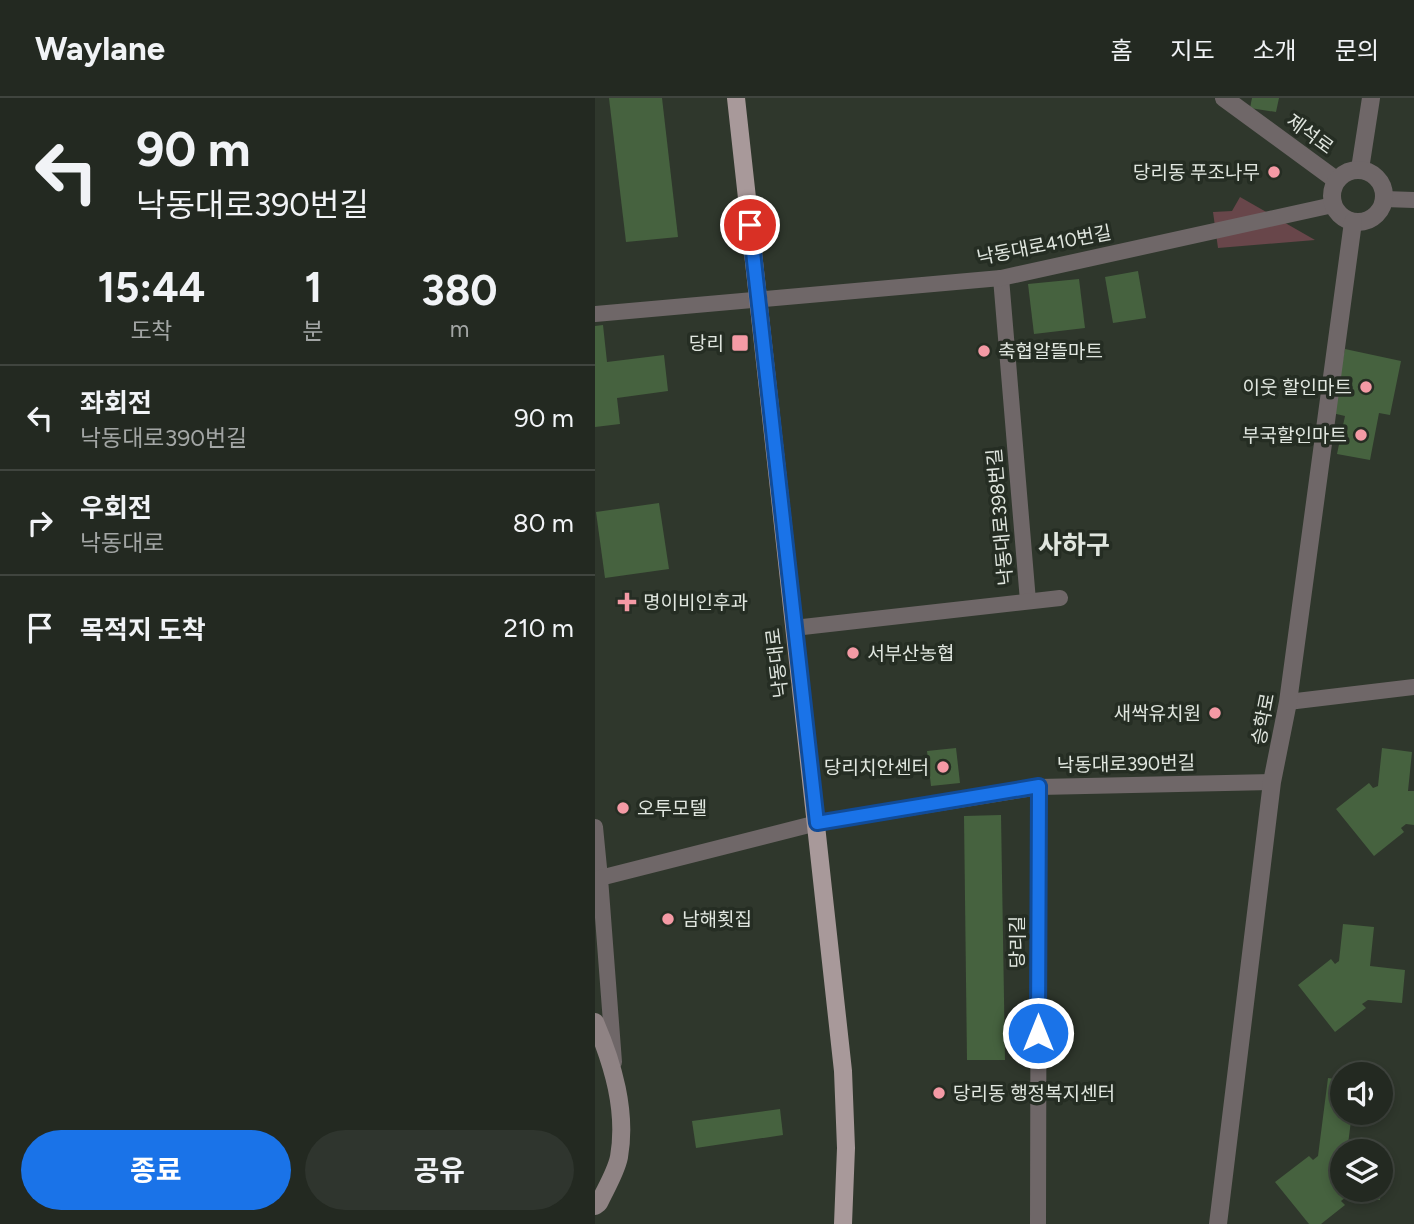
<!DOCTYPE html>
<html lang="ko">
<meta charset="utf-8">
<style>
:root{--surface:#232921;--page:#2f352e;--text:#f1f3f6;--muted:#a3a6a5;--line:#40453f;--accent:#1a73e8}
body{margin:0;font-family:Figtree,"Noto Sans KR",sans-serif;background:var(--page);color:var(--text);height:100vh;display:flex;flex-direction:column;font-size:26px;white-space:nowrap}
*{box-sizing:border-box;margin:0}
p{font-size:23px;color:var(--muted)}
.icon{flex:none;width:38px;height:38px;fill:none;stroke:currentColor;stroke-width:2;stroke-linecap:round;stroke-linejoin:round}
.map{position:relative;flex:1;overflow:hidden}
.drawer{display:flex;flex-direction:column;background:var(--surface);width:595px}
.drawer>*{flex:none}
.top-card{background:#232921;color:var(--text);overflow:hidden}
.tools{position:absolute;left:735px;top:964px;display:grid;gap:14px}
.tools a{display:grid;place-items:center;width:63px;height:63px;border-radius:50%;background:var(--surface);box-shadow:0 4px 10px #0003,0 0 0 2px var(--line);font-size:35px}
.pin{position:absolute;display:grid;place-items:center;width:60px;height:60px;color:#fff;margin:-30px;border:4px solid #fff;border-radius:50%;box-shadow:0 2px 7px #0007}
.me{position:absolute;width:77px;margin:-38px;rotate:0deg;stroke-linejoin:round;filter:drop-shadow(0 0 5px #0008)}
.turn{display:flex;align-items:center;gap:24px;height:147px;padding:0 21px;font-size:32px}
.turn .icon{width:91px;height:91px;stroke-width:2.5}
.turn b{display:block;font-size:49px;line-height:60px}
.eta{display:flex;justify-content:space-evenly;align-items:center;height:119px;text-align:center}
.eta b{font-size:42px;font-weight:700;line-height:49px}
.button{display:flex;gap:14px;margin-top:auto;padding:14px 21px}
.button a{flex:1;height:80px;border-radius:42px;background:var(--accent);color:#fff;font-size:28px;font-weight:700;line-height:80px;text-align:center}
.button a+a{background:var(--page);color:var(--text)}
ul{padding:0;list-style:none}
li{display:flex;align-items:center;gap:21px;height:105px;padding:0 21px;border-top:2px solid var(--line)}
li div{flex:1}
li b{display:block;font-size:26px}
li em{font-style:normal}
header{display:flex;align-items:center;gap:42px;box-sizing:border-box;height:98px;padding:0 35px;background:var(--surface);border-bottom:2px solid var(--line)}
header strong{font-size:33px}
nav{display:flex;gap:38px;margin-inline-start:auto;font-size:24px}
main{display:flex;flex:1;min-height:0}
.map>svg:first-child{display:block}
.green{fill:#68464a}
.building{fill:#46623f}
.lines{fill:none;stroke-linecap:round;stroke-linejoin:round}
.minor{stroke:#6f6768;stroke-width:16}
.tertiary{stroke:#6f6768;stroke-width:18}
.secondary{stroke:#8f8384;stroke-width:18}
.primary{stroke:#a8999a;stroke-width:18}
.route-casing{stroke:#114b97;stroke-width:18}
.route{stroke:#1a73e8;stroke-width:12}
.poi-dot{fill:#f49aa5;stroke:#252d23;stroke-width:2.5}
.labels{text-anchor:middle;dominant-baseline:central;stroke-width:7;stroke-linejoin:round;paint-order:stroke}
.street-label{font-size:19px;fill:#e0e6df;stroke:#252d23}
.poi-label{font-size:19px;fill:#e0e6df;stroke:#252d23;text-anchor:end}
.district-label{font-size:26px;font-weight:bold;fill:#e0e6df;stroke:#252d23}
</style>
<header>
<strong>Waylane</strong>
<nav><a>홈</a><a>지도</a><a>소개</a><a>문의</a></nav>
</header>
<main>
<section class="drawer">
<div class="top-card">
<div class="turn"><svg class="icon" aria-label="left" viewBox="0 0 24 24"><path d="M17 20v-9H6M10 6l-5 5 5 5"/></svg><div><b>90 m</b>낙동대로390번길</div></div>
</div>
<div class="eta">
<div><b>15:44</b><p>도착</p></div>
<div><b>1</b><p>분</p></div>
<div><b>380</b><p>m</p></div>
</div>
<ul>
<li><svg class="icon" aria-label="left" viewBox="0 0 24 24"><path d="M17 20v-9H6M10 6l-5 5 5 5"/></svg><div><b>좌회전</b><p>낙동대로390번길</p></div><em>90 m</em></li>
<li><svg class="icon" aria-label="right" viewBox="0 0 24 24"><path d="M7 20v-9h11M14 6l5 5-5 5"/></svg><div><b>우회전</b><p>낙동대로</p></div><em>80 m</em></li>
<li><svg class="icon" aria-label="arrive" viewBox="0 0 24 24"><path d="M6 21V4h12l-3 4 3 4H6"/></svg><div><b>목적지 도착</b></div><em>210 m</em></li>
</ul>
<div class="button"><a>종료</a><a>공유</a></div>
</section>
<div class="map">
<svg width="819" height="1126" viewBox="0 0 819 1126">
<rect width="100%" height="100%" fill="#2f372c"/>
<!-- green -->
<path class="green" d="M645,99L720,142L623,150L618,114L637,113Z"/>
<!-- building -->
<g class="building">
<path d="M14,0H67L83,139L31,144Z"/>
<path d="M657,0H684L681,14L655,10Z"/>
<path d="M543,173L551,220L518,225L510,179Z"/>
<path d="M484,181L490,230L439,236L433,186Z"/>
<path d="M8,227L12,264L69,257L73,293L22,300L25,326L0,329V228Z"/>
<path d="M750,251L806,263L795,317L784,315L775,362L742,356L750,318L737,315Z"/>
<path d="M64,405L74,471L10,480L1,414Z"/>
<path d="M361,650L365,685L336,688L332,653Z"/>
<path d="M787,650L817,654L813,693H819V727L811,726L806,730L809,734L779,758L741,711L774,685L778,690L783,688Z"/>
<path d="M406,717L410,962H372L369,718Z"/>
<path d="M748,826L779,829L775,868L810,872L807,905L773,902L767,906L771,910L740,934L703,887L736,861L740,866L744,863Z"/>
<path d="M733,980L747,982V1015H757L752,1054H747V1092H786L785,1102L752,1098L746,1103L750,1107L726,1126H714L680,1084L714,1058L718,1062L723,1058Z"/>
<path d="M185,1011L188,1037L101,1050L97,1023Z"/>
</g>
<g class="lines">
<!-- minor -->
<g class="minor">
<path d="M789,101L819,102"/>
<path d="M406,180L433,503"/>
<path d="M0,216L406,180L738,107"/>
<path d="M199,530L465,500"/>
<path d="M693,604L819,589"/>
<path d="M0,729L5,780L0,781"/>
<path d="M19,964L5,780L222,725L444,689L677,684"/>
<path d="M443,1126L444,689"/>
</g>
<!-- tertiary -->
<g class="tertiary">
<path d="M629,0L741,82"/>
<path d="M765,71L776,0"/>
<circle cx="763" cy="98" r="26"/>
<path d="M623,1126L677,684L693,604L758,124"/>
</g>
<!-- secondary -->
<path class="secondary" d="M0,924C18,966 32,1013 24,1059C21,1074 11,1090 4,1105L0,1108"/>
<!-- primary -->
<path class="primary" d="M141,0L248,973L251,1050L248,1126"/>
</g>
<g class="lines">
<!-- route casing -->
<g class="route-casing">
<path id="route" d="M155,127L222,725L444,688L443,935"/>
</g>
<!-- route -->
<use href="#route" class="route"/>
</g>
<!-- markers -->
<g class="poi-dot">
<circle cx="679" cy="74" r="7"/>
<rect x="136" y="236" width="18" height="18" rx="3.5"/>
<circle cx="389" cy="253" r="7"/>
<circle cx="771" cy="289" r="7"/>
<circle cx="766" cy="337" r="7"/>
<path d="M28.5 493.5h7v7h7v7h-7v7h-7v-7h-7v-7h7z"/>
<circle cx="258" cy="555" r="7"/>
<circle cx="620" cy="615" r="7"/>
<circle cx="348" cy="669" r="7"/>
<circle cx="28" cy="710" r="7"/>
<circle cx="73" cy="821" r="7"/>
<circle cx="344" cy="995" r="7"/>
</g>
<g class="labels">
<!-- street labels -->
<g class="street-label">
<text transform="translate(715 36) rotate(36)">제석로</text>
<text transform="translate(449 147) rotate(-11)">낙동대로410번길</text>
<text transform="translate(405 419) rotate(-95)">낙동대로398번길</text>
<text transform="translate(182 565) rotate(-97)">낙동대로</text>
<text transform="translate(668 621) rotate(-79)">승학로</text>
<text transform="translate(531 666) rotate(-1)">낙동대로390번길</text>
<text transform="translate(422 844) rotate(-90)">당리길</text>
</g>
<!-- poi labels -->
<g class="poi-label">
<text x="665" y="74">당리동 푸조나무</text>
<text x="129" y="245">당리</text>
<text x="403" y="253" text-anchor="start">축협알뜰마트</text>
<text x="757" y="289">이웃 할인마트</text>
<text x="752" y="337">부국할인마트</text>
<text x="48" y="504" text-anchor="start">명이비인후과</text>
<text x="272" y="555" text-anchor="start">서부산농협</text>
<text x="606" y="615">새싹유치원</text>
<text x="334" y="669">당리치안센터</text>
<text x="42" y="710" text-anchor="start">오투모텔</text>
<text x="87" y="821" text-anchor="start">남해횟집</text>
<text x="358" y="995" text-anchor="start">당리동 행정복지센터</text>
</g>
<!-- district labels -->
<g class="district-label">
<text x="479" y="447">사하구</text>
</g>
</g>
</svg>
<div class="tools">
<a><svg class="icon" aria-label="sound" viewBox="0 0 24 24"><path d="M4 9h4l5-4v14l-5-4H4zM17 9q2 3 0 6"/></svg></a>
<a><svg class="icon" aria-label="layers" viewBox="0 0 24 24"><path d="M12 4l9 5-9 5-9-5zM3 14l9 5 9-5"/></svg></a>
</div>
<div class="pin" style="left:155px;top:127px;background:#d93025"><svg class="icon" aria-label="arrive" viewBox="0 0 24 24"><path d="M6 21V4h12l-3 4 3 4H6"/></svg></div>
<svg class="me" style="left:443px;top:935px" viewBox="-20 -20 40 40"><circle r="17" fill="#1a73e8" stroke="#fff" stroke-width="3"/><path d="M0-11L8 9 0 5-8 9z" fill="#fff"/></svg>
</div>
</main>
